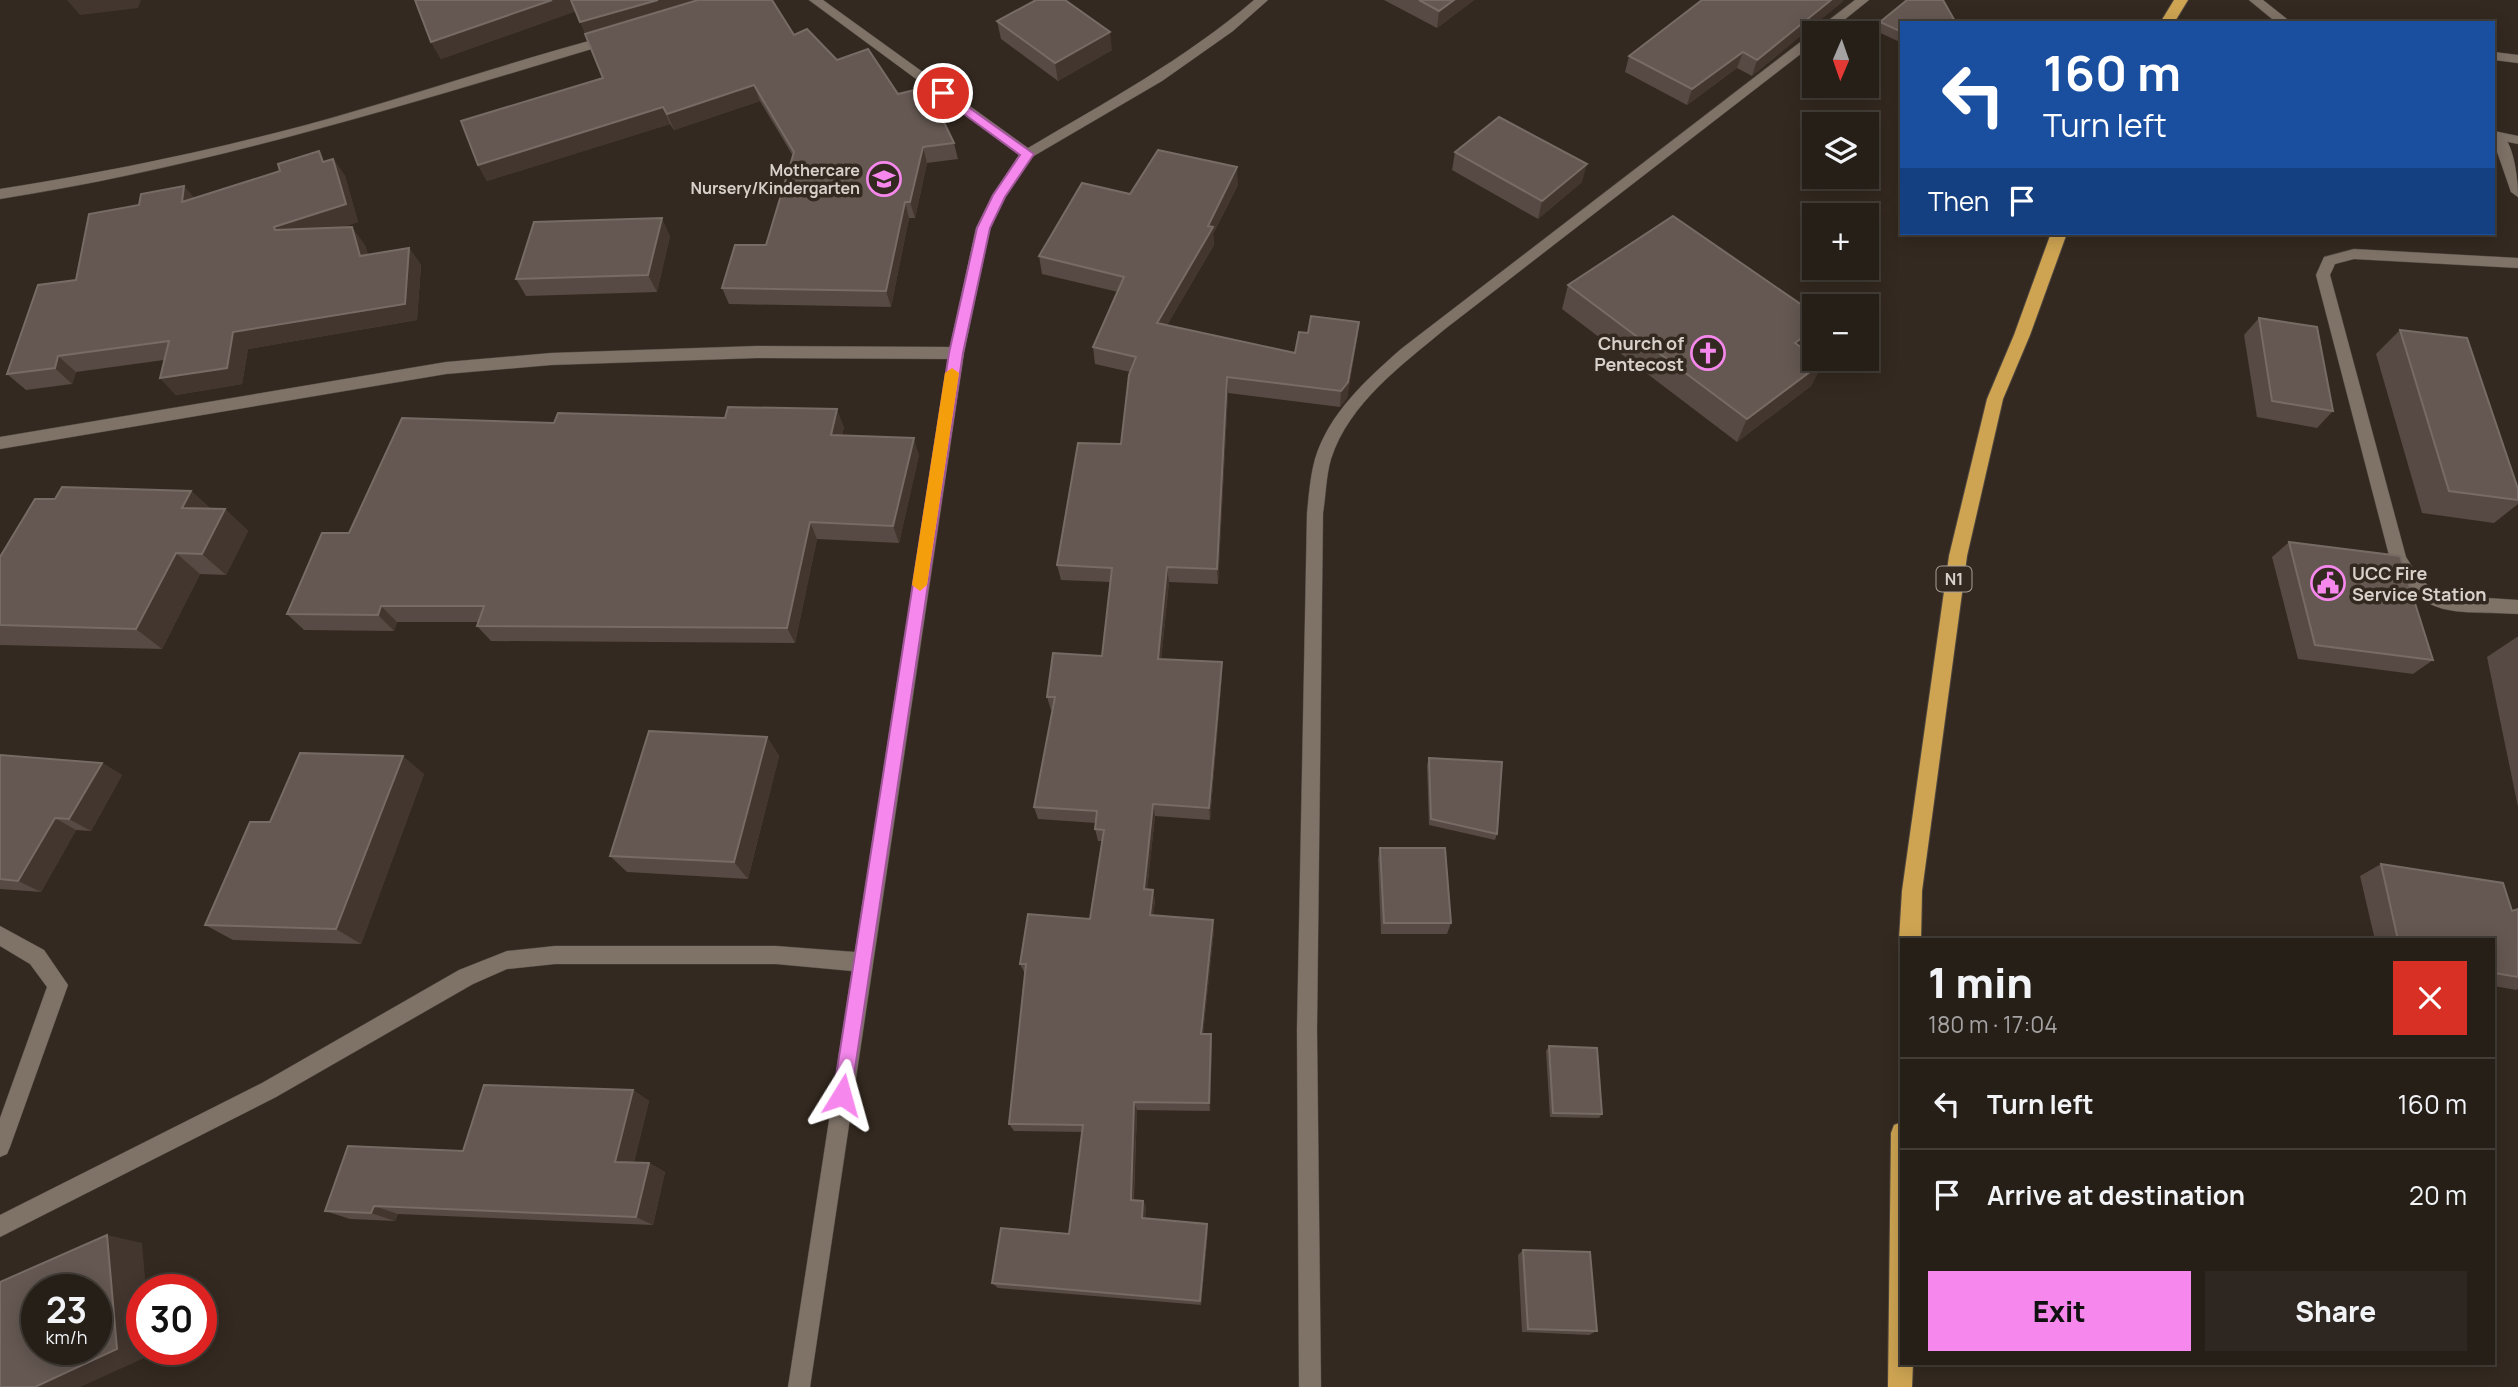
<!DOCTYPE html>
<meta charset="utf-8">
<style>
:root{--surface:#261f18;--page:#2e2721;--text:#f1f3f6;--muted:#a4a2a2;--line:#423d37;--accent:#f688ed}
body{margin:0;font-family:Manrope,sans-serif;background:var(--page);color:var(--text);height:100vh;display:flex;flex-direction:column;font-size:26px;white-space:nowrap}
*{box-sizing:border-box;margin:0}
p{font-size:23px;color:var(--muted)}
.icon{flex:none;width:38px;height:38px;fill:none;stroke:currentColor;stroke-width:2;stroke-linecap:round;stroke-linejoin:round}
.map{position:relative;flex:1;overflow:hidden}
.drawer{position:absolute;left:1900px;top:938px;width:595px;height:427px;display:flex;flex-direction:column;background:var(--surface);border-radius:0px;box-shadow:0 4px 18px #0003,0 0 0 2px var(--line)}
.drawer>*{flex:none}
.top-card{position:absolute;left:1900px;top:21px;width:595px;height:214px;border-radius:0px;box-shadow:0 4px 18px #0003,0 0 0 2px var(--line);background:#1a4fa0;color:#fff;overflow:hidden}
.needle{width:46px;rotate:182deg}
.fabs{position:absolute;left:1802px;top:21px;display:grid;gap:14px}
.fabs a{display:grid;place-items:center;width:77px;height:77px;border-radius:0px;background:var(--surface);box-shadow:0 4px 18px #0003,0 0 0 2px var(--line);font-size:35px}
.speed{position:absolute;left:21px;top:1274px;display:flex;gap:14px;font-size:35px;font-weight:700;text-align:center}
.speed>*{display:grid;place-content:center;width:91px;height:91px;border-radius:50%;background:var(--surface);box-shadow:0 4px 18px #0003,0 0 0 2px var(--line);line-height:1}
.speed small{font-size:18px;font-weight:400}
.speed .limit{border:10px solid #d22;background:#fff;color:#111}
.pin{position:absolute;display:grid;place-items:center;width:60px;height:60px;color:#fff;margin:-30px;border:4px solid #fff;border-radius:50%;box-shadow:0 2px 7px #0007}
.me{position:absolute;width:77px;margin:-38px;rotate:8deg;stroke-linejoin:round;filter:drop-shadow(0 0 5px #0008)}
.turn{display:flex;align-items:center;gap:24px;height:147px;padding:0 28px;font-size:32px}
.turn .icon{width:91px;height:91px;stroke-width:2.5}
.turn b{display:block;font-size:49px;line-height:60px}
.then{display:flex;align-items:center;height:66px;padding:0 28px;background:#0003;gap:14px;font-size:26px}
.round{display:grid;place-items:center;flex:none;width:74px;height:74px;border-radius:0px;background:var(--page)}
.overview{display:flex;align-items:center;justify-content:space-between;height:119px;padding:0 28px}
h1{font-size:42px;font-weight:800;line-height:52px}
.action{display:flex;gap:14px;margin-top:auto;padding:14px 28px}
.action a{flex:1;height:80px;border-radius:0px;background:var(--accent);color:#111;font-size:28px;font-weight:800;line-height:80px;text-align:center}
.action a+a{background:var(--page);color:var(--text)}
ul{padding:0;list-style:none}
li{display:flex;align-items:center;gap:21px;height:91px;padding:0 28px;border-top:2px solid var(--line)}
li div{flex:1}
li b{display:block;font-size:26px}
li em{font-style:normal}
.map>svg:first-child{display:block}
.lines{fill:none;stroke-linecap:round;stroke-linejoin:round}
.service-casing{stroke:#4f473f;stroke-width:1}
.minor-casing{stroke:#4f473f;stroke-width:1}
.trunk-casing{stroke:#4f473f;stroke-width:2}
.service{fill:#7f7368;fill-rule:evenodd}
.minor{fill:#7f7368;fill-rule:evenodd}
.trunk{fill:#cea452;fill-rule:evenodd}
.wall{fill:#574943}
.shaded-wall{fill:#43362f}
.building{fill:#655852;stroke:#776b65;stroke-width:2;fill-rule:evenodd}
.route{fill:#f688ed;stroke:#a0589a;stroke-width:2}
.slow{fill:#f59e0b}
.labels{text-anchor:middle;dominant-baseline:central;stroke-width:7;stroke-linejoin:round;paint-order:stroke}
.far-poi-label{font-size:16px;font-weight:bold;fill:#d8d1cb;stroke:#332920;text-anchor:end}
.shield{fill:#332920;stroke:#a69f98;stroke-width:2}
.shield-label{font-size:16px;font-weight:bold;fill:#d8d1cb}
.poi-label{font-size:18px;font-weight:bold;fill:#d8d1cb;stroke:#332920;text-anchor:end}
</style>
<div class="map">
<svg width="2518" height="1387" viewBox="0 0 2518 1387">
<rect width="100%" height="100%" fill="#332920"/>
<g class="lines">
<!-- service casing -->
<g class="service-casing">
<g id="service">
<path d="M2498,132C2514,138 2518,181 2518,197L2511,192L2494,143V133Z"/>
<path d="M2354,249L2518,258V268L2354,259L2335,264L2330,275L2406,557L2420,579L2441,595L2518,600V614C2456,610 2422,622 2390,559L2316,275L2324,257Z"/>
</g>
</g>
<!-- minor casing -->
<g class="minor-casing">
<g id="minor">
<path d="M809,0H823L1028,148C1106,102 1185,59 1254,0H1268L1233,31L1162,81L1032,157L1005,197L990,228L964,353L810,1387H788L852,971L776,964H555L507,969L473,984L276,1097L0,1237V1215L262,1083L459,970L507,951L555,946H776L855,952L948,359L757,358L551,365L446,374L0,449V437L446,362L551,353L757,346L950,347L976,228L992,196L1019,155Z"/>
<path d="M1855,0H1869L1828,33H1815V43L1445,329C1402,365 1349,403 1331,459C1326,476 1326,495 1323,513L1317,1030L1321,1387H1299L1297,1030L1307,513C1309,495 1310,477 1315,459C1329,413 1366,380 1401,349Z"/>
<path d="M2249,0H2263L2292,23H2277Z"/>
<path d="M611,35L617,39L615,42C412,103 211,166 0,199V189C103,173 205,152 306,125C408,97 509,62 611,35Z"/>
<path d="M2494,52L2518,55V63L2494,60Z"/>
<path d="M2494,131L2518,136V144L2494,139Z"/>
<path d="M0,926L44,950L68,985L10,1147L7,1154L0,1157V1118L47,987L30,964L0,946Z"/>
</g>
</g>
<!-- trunk casing -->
<g class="trunk-casing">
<g id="trunk">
<path d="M2174,0H2188L2174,23H2160Z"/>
<path d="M2051,233H2067L2030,335L2003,399L1967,556L1922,891L1921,940H1902V947L1899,940L1902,891L1949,556L1987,399L2014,335Z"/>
<path d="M1902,1122V1363H1913L1912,1387H1888L1891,1133L1894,1125Z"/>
</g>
</g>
<!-- service -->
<use href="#service" class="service"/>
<!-- minor -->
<use href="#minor" class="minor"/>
<!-- trunk -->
<use href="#trunk" class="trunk"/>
</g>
<!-- wall -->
<g class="wall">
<path d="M415,0H772L794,35L898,94L954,143L958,159L927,163L915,218H909L891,307L729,304L722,288L766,245L793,156L760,101L674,130L670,124L487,181L478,165L603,78L576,11L441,59L431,42Z"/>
<path d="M1384,0H1474L1437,28Z"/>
<path d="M1702,0H1843L1842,2L1752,76L1737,68L1687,105L1625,72L1629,56Z"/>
<path d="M997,21L1112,50L1058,81L1001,39Z"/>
<path d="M1880,22L1902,23V43L1876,31Z"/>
<path d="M1455,152L1582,182L1538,219L1452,170Z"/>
<path d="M333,159L345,176L358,222L338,228L365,245L368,255L409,248L421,265L417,320L248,349L242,384L176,395L160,378L164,360L76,372L72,384L26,390L7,374L76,280L139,205L195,198Z"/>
<path d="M1238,185L1213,234L1214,245L1167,325L1295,353L1308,333L1359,322L1357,339L1347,398L1340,407L1228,393L1218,584L1169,582L1161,659L1222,662V675L1210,820L1155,816L1147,889L1153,890L1155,901L1153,915L1214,930L1203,1034L1212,1043L1210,1111L1137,1110L1134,1200L1143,1201L1146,1207L1145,1219L1207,1224L1208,1230L1201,1305L998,1288L992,1283L1069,1234L1082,1132L1014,1131L1009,1124L1025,974L1020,964L1090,919L1102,841H1098L1095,829L1096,823L1038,819L1034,807L1053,710H1051L1047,697L1102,656L1110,582L1061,580L1057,565L1121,444L1130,372L1095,364L1093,347L1118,292L1042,274L1039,256L1130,194Z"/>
<path d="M670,236L657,292L526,296L516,279Z"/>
<path d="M1568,285L1815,314V341L1813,345L1806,350L1823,362L1811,386L1737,442L1562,309Z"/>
<path d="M2259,318L2333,411L2317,428L2257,417L2244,335Z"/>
<path d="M2400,330L2518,489V504L2494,523L2422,513L2376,354Z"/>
<path d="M725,418L844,427L842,435L919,455L899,543L817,539L795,643L491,641L477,626L478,622H397L394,631L304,630L287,614L349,533L554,423Z"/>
<path d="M191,491L211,509H225L248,531L226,575L200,574L162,649L0,645V557L55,499Z"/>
<path d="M2289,542L2433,660L2413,674L2298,659L2272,557Z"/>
<path d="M2517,637H2518V807L2487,657Z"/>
<path d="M767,737L779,756L748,879L627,872L610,856Z"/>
<path d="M0,755L102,763L122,775L91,831L76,830L41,892L0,889Z"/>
<path d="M1429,758L1497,834L1495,840L1429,825L1427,765Z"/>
<path d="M424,774L361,944L233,940L205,925L270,822Z"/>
<path d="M1380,848L1451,923L1447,934H1381L1378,859Z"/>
<path d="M2381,864L2512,911L2518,909V989L2516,990L2494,986V940H2375L2360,876Z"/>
<path d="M1549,1046L1602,1114L1599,1118L1550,1117L1546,1051Z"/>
<path d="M633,1090L649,1101L634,1162L649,1163L665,1172L653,1225L398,1214L395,1221L350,1219L325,1211L463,1151Z"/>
<path d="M1523,1250L1597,1331L1589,1335L1522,1332L1518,1255Z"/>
</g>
<!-- shaded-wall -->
<g class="shaded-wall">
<path d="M67,0H141L138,8L80,15Z"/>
<path d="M552,0H571L576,11L441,59L431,42Z"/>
<path d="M658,0H723L588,39L580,22Z"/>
<path d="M1454,0H1474L1437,28L1439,11Z"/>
<path d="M1831,0H1843L1842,2L1752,76L1757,60Z"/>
<path d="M1110,32L1112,50L1058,81L1055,63Z"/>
<path d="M1743,52L1737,68L1687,105L1692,89Z"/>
<path d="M754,85L760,101L674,130L667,114Z"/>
<path d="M663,107L670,124L487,181L478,165Z"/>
<path d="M923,147L927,163L915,218L910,202Z"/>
<path d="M333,159L345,176L358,222L287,244L275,230L274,227Z"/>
<path d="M1587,164L1582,182L1538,219L1542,201Z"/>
<path d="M1237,167L1238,185L1213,234L1214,245L1158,340L1157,323L1208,226Z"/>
<path d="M184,186L199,203L182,202Z"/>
<path d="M905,202L909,218L891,307L886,291Z"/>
<path d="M662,218L670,236L657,292L648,275Z"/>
<path d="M352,227L365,245L373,273L360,256Z"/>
<path d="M409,248L421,265L417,320L248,349L242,384L176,395L160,378L233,332Z"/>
<path d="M1359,322L1357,339L1347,398L1340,407L1341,391Z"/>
<path d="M1815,328V341L1813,345L1784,367L1795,343Z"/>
<path d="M58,356L76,372L72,384L55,368Z"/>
<path d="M1823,362L1811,386L1737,442L1747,419Z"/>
<path d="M1227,377L1228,393L1218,584L1217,569Z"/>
<path d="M837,409L844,427L838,452L831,435Z"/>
<path d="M914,438L919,455L899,543L893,526Z"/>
<path d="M191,491L215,513L182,508Z"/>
<path d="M225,509L248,531L226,575L202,554Z"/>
<path d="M810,522L817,539L795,643L787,628Z"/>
<path d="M176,553L200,574L162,649L136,629Z"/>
<path d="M1167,567L1169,582L1160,673L1158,659Z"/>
<path d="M381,606L397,622L394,631L378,615Z"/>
<path d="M1222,662V675L1210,820L1209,808Z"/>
<path d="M767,737L779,756L748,879L734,862Z"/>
<path d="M403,756L424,774L361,944L336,929Z"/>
<path d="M102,763L122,775L91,831L69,819Z"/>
<path d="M1153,804L1155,816L1146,900L1144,889Z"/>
<path d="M55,818L76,830L41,892L18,881Z"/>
<path d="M1153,890L1155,901L1152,925L1150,915Z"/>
<path d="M1213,920L1214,930L1202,1043L1201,1034Z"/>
<path d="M1211,1034L1212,1043L1210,1111L1209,1103Z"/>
<path d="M633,1090L649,1101L632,1170L615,1162Z"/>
<path d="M1134,1102L1137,1110L1133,1206L1131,1200Z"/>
<path d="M649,1163L665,1172L653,1225L636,1217Z"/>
<path d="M1143,1201L1146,1207L1144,1224L1142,1218Z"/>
<path d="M374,1206L398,1214L395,1221L371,1213Z"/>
<path d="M1207,1224L1208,1230L1201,1305L1200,1301Z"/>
<path d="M107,1235L142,1243L146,1290H142V1349H152L153,1354L80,1387H35Z"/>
</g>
<!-- building -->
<g class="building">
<path d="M415,0H552L431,42Z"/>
<path d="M571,0H658L580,22Z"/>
<path d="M698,0H772L794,35L807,29L837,60L868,49L898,94L927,87L954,143L923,147L910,202H905L886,291L722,288L735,245H766L794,152L754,85L667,114L663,107L478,165L461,121L603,78L585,34Z"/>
<path d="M1036,0H1065L1110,32L1055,63L997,21Z"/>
<path d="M1419,0H1454L1439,11Z"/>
<path d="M1702,0H1831L1757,60L1743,52L1692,89L1629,56Z"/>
<path d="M1907,0H1943L1956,23H1902V32L1880,22Z"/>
<path d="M1499,117L1587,164L1542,201L1455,152Z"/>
<path d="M1158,150L1237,167L1208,226L1213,227L1157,323L1295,353L1299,332L1308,333L1311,316L1359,322L1348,382L1341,391L1227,377L1217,569L1167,567L1158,659L1222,662L1209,808L1153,804L1144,889L1153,890L1150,915L1213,920L1201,1034H1211L1209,1103L1134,1102L1131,1200L1143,1201L1142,1218L1207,1224L1200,1301L992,1283L1001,1228L1069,1234L1083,1125L1009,1124L1026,964H1020L1028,914L1090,919L1104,830L1095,829L1097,811L1034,807L1055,697H1047L1053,653L1102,656L1112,568L1057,565L1078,443L1121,444L1129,375L1136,357L1093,347L1124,277L1039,256L1082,183L1130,194Z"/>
<path d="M319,151L323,162L333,159L346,204L274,227L275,230L352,227L360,256L409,248L405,304L233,332L227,368L160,378L169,341L58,356L55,368L7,374L38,285L76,280L89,214L139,205L141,194L184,186L182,202L280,171L278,164Z"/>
<path d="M1673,216L1815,314V328L1795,343L1815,357V359H1818L1823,362L1747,419L1568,285Z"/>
<path d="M662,218L648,275L516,279L534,222Z"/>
<path d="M2259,318L2317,327L2333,411L2272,401Z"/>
<path d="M2400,330L2467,338L2518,489V500L2449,491Z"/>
<path d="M728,407L837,409L831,435L914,438L893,526L810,522L787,628L477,626L484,606H381L378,615L287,614L322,533H349L402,418L554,423L558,413L725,418Z"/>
<path d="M62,487L191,491L182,508L225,509L202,554L176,553L136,629L0,625V557L35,499H55Z"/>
<path d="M2289,542L2400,556L2433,660L2315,645Z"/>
<path d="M649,731L767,737L734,862L610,856Z"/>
<path d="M300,753L403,756L336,929L205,925L250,822H270Z"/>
<path d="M0,755L102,763L69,819L55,818L18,881L0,879Z"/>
<path d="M1429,758L1502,762L1497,834L1431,819Z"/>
<path d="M1380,848H1445L1451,923H1384Z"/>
<path d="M2381,864L2503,883L2512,911L2518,909V977L2494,973V940H2398Z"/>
<path d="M1549,1046L1597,1048L1602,1114L1553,1113Z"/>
<path d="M484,1085L633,1090L615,1162L649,1163L636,1217L374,1206L371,1213L325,1211L348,1146L463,1151Z"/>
<path d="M107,1235L117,1349L35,1387H0V1282ZM37,1290H96V1349H37Z"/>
<path d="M1523,1250L1590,1252L1597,1331L1528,1329Z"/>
</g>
<!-- route -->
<path class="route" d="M943,89L1034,154L1005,197L990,228L963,353L851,1095L849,1101L842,1104L835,1101L833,1095L949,353L977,228L993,195L1020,155L938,95V90Z"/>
<!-- slow -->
<path class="slow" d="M952,368L959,373L927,585L920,591L912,585L945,373Z"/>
<!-- icons -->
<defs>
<g id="school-ring" transform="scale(1.75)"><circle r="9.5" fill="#332920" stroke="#f688ed" stroke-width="1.5"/><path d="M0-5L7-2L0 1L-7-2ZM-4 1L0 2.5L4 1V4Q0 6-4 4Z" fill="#f688ed"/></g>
<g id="church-ring" transform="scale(1.75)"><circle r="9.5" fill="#332920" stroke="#f688ed" stroke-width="1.5"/><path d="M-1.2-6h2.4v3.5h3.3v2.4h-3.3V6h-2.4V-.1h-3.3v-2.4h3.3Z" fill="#f688ed"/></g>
<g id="civic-ring" transform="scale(1.75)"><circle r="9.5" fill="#332920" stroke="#f688ed" stroke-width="1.5"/><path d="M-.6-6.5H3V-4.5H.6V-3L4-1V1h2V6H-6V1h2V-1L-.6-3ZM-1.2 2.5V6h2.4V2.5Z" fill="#f688ed"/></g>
</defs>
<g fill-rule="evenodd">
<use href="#school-ring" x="884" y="179"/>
<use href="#church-ring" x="1708" y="353"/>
<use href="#civic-ring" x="2328" y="583"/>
</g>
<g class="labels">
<!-- far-poi labels -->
<g class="far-poi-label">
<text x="860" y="170">Mothercare<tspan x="860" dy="18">Nursery/Kindergarten</tspan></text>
</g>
<!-- shield labels -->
<rect class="shield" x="1936.5" y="566.5" width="35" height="25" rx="5"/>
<g class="shield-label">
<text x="1954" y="579">N1</text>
</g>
<!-- poi labels -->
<g class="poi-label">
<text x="1684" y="343">Church of<tspan x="1684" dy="21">Pentecost</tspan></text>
<text x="2352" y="573" text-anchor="start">UCC Fire<tspan x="2352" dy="21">Service Station</tspan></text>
</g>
</g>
</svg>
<div class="fabs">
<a><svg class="needle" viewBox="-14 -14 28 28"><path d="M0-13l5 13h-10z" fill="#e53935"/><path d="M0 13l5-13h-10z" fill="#a4a2a2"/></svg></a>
<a><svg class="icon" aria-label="layers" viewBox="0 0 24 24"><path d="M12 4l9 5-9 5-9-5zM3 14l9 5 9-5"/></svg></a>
<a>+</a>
<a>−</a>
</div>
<div class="speed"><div>23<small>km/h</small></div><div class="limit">30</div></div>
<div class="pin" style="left:943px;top:93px;background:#d93025"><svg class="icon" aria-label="arrive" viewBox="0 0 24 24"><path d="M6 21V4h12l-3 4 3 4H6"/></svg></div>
<svg class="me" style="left:842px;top:1095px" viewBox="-20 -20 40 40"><path d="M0-17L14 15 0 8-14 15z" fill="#f688ed" stroke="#fff" stroke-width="4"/></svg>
<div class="top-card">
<div class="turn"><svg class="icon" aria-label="left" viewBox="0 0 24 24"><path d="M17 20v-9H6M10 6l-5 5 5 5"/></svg><div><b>160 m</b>Turn left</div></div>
<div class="then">Then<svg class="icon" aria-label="arrive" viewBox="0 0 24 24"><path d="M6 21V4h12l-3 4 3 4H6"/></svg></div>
</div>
<section class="drawer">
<div class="overview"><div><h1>1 min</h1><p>180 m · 17:04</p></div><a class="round" style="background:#d93025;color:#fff"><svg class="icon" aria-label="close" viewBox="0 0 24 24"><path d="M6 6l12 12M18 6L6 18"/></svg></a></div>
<ul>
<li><svg class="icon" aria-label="left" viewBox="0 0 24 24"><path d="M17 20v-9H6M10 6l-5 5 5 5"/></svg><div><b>Turn left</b></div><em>160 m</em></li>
<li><svg class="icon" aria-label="arrive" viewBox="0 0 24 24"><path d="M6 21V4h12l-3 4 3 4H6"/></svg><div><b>Arrive at destination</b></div><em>20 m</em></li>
</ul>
<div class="action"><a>Exit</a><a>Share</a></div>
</section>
</div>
